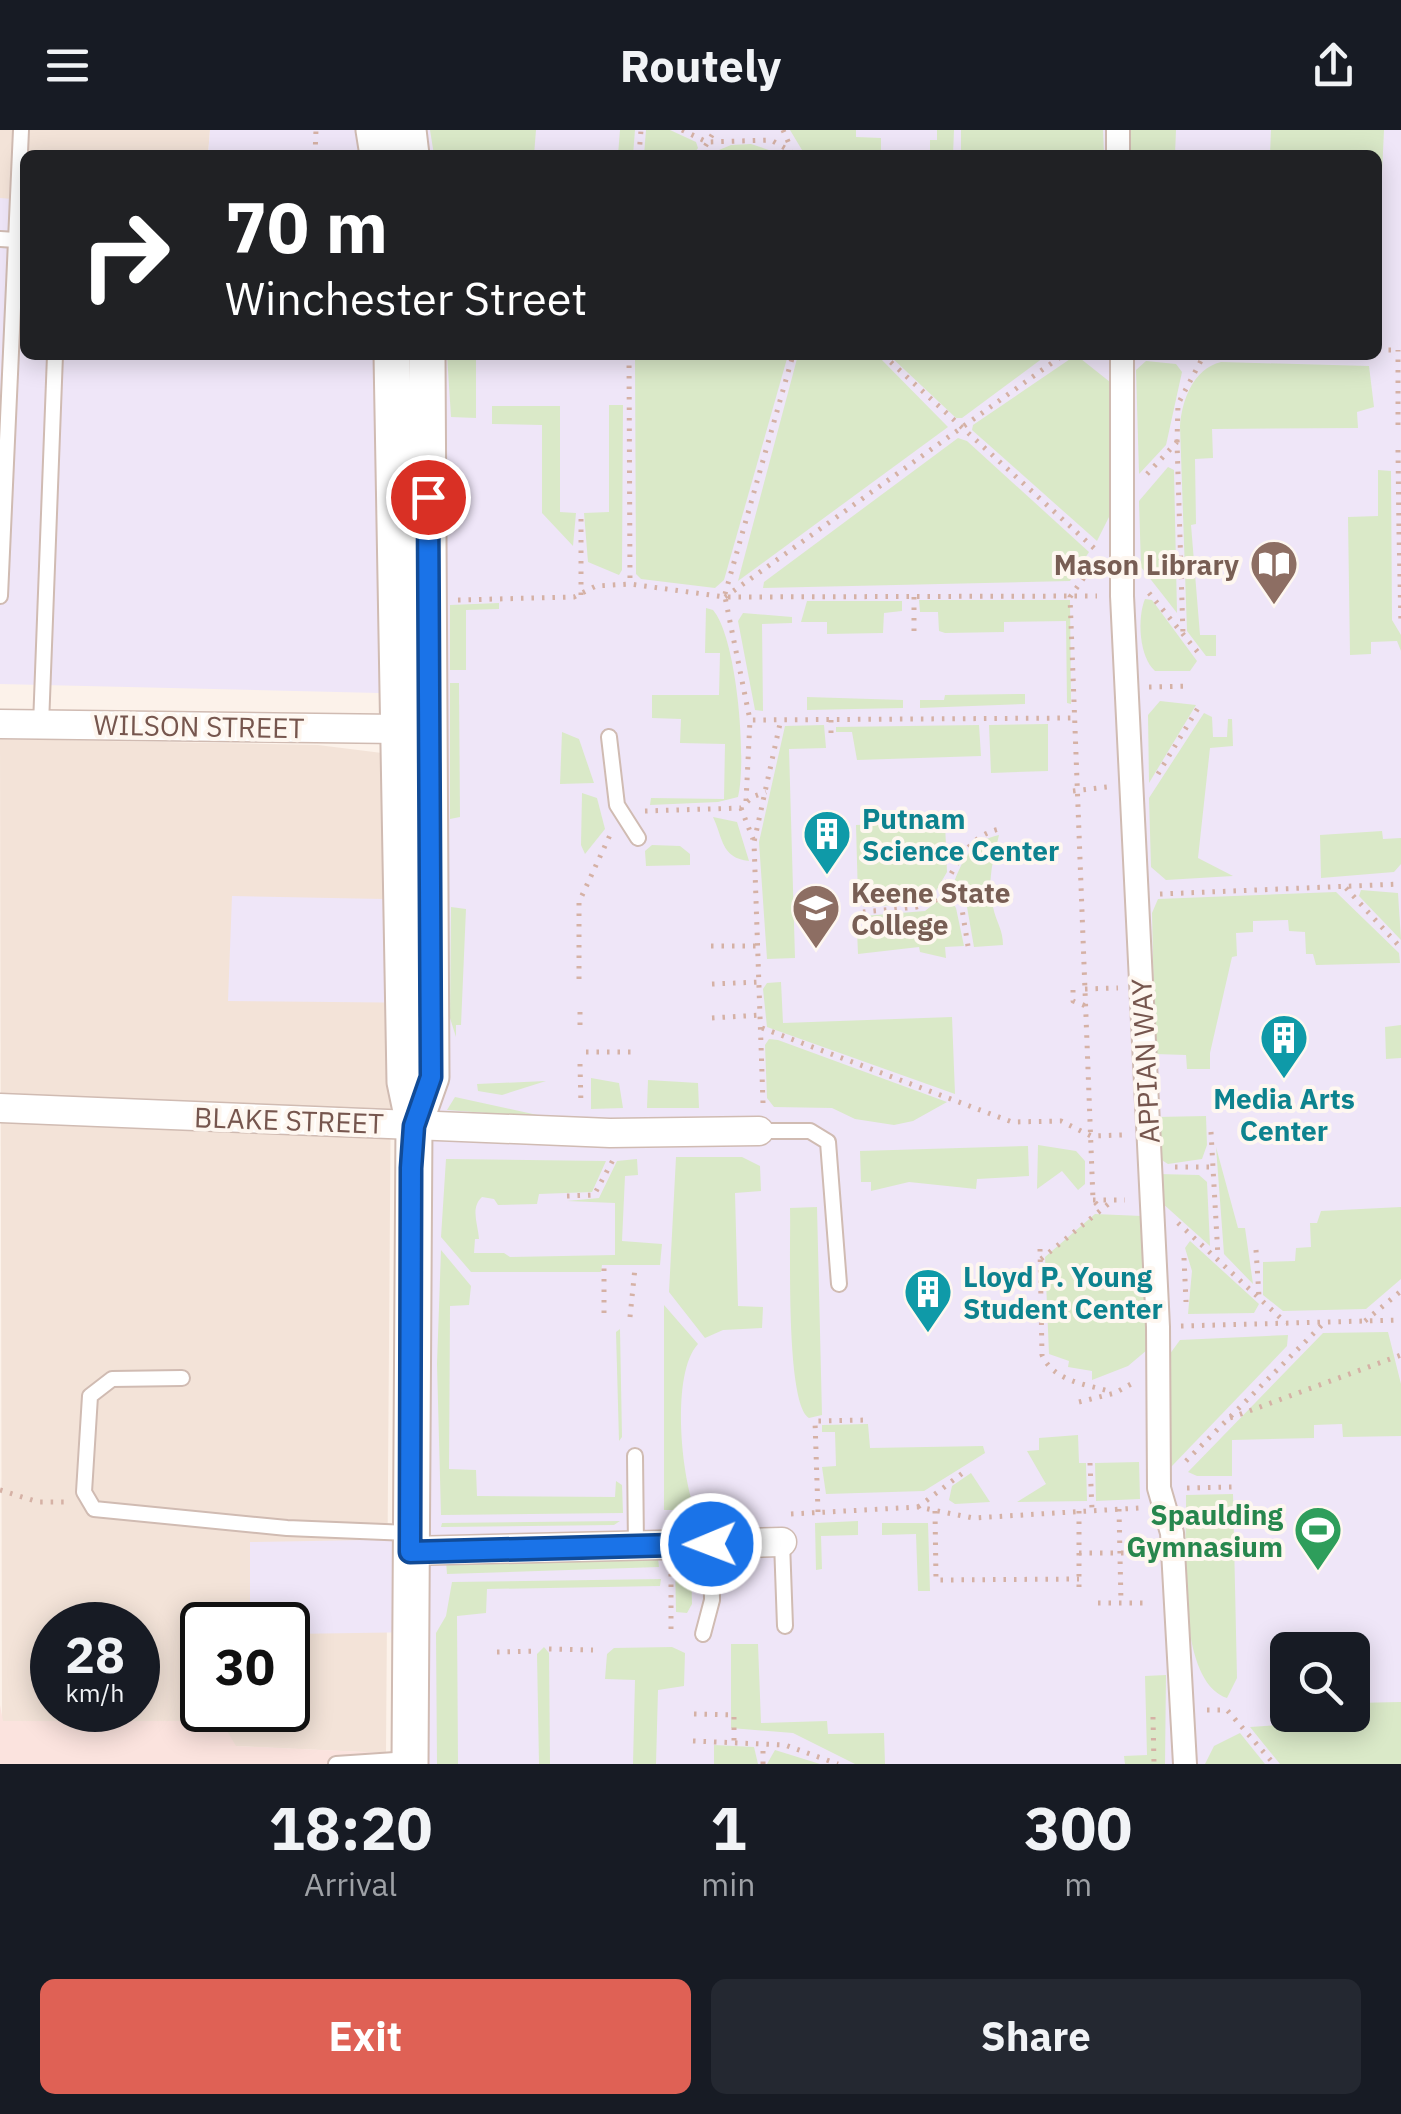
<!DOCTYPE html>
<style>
:root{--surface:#171b24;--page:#242831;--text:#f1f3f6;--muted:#9ea1a6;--accent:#df6155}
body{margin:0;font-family:"IBM Plex Sans",sans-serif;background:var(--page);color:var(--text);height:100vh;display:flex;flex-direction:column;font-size:38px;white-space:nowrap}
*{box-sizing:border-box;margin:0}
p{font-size:32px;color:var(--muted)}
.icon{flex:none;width:55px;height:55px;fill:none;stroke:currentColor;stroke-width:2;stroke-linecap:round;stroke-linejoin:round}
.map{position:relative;height:1634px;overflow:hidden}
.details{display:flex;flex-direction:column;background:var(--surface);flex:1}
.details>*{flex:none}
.banner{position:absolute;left:20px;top:20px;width:1362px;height:210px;border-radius:15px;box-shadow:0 5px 25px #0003;background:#202124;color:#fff;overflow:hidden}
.buttons{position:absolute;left:1270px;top:1502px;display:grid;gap:20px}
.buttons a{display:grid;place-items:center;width:100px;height:100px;border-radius:15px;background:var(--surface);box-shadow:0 5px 25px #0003;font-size:50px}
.speed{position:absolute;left:30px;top:1472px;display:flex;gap:20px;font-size:50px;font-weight:700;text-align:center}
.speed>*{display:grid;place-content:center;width:130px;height:130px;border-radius:50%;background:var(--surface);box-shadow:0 5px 25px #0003;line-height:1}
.speed small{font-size:25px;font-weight:400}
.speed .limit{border:5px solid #111;border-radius:15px;background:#fff;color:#111}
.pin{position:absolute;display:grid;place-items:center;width:85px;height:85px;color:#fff;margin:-42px;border:5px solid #fff;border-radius:50%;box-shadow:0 2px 10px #0007}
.me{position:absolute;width:110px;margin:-55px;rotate:269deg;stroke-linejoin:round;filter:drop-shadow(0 0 8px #0008)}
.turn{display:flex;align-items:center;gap:35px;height:210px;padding:0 40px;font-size:45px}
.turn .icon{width:130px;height:130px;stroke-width:2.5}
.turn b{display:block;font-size:70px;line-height:85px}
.eta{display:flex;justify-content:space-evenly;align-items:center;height:170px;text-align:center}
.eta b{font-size:60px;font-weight:800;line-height:70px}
.cta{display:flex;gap:20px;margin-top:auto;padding:20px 40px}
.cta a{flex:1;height:115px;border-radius:15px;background:var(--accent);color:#fff;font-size:40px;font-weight:800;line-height:115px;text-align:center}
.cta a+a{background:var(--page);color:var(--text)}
header{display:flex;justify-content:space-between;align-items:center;height:130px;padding:0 40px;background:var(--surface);font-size:45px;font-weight:800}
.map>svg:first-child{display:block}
.residential{fill:#f3e3d8;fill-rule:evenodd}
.commercial{fill:#fbe3de}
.education{fill:#efe6f8;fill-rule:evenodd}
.green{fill:#dae9c8}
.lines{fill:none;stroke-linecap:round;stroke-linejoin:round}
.service-casing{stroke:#d0bbb2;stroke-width:18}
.pedestrian-casing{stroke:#d0bbb2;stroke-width:26}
.minor-casing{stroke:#d0bbb2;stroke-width:31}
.tertiary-casing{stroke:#d0bbb2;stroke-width:39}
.path{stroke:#d5b1a5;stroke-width:5;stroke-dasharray:2.5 8;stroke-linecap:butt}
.service{stroke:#fff;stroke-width:14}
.pedestrian{stroke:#fff;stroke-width:22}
.minor{stroke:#fff;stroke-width:28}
.tertiary{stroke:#fff;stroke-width:35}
.route-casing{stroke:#114b97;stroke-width:25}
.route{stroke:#1a73e8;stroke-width:18}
.labels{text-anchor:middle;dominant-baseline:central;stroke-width:8;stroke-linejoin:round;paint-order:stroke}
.education-label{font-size:28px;font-weight:bold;fill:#785e54;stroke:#fef7f0;text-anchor:end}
.street-label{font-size:28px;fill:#76564e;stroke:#fef7f0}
.culture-label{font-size:28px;font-weight:bold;fill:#0d838f;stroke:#fef7f0;text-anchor:start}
.leisure-label{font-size:28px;font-weight:bold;fill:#27864d;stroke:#fef7f0;text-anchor:end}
</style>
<header><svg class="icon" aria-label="menu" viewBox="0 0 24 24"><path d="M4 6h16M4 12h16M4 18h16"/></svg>Routely<svg class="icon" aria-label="share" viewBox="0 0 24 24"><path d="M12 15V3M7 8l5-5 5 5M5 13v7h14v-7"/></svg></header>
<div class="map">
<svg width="1401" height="1634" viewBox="0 0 1401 1634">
<rect width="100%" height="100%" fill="#fcf2ea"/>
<!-- residential -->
<g class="residential">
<path d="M0,0H210L208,25H25V70L0,69Z"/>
<path d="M0,609L318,615L382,623L393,670L386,1623L235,1616L220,1591H2ZM52,1495H138V1580H52ZM202,1495H288V1580H202Z"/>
</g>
<!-- commercial -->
<path class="commercial" d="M0,1575L3,1591H221L236,1616L386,1623L387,1634H0Z"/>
<!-- education -->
<path class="education" d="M210,0H1401V1634H427L425,1502L288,1504V1495H250V1412L424,1409L436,873L228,871L232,766L435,770L420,564L0,554V68L25,70V225H1378V25H208ZM1288,1520H1352V1585H1288Z"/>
<!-- green -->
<g class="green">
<path d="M430,0H536L534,25H434Z"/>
<path d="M620,0H635L633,25H618Z"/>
<path d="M646,0H670L696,12L698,18L693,25H644Z"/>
<path d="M790,0H856V7L881,8V25H805Z"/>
<path d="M937,0H954L953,25H930V10H937Z"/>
<path d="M961,0H1103L1104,25H961Z"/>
<path d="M1130,0H1176L1175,25H1131Z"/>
<path d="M1271,0H1384L1381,65H1378V25H1270Z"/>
<path d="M751,14L784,25H707L731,15Z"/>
<path d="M447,225H476V288L451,287Z"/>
<path d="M635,225H788L724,450L715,458L641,449L636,444Z"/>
<path d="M798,225H877L948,297L738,451Z"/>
<path d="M889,225H1047L962,288H956Z"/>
<path d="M1076,225L1110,252L1112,381L1097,411L972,300L973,295Z"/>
<path d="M1146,231L1176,234L1182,242L1166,315L1139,344L1136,240Z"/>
<path d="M1221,232L1369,236L1374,277L1357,282L1358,298L1212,299L1213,328L1195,329L1196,394L1191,395L1200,505H1216V526H1206L1187,501L1180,296C1182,270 1193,239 1221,232Z"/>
<path d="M609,275H623L622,440L619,445L588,432L584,383L609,382Z"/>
<path d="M492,276H560V382L576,383L573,416L542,383V295L492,294Z"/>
<path d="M958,308L967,311L1089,422L1070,451L763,458L764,452Z"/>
<path d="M1168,337L1174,340L1177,483L1141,437L1139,371Z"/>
<path d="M1378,340L1391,341L1392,490L1401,505V521L1397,511L1371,512V524L1350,525L1348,387L1378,386Z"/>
<path d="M1145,469L1152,470L1197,531L1190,541H1155C1139,527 1137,488 1145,469Z"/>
<path d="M919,470H1070L1071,574L1067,573L1066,491L1004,492V502L945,503L939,501L938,482H920Z"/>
<path d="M807,471H902V481L884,483L883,503L827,504V492H801Z"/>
<path d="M499,473V479L466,480V540H450V475Z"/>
<path d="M706,478L713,480C737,508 747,630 738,667L718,672L650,675L651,668L724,669L725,614L680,613L681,589L652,588V565H719L720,523H705Z"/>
<path d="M743,483L792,487V493L762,494L763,581L755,580L738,491Z"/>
<path d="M450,553H459L460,687L450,689Z"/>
<path d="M1025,564V574L920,578V570H944L945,565Z"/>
<path d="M807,567L903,570V578L807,580Z"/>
<path d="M1160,571L1196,575L1149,653L1148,585Z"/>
<path d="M1204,583L1212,587L1213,607H1227L1228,589H1232L1233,616L1210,618L1198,728L1233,746L1166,750L1151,737L1149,668Z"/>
<path d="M1048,594V641L991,643L989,595Z"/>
<path d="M824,595L826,618L789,619L795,828L767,829L759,712L785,596Z"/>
<path d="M979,595L981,626L857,630L852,602H836V597Z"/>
<path d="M562,602L579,609L594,653L560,654Z"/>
<path d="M582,663L597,668L605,699L585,724L581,715Z"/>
<path d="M713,687L737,692L749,731C721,728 723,708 713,687Z"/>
<path d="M945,692L947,742L933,766L910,774L863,777V768H858L856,695L882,694L883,700Z"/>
<path d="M1382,701L1383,709L1401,708V734L1394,742L1321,748L1320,705Z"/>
<path d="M999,705C993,730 987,751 993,777C996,792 1003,799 1003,815L974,817L967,777L954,752C964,727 972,711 999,705Z"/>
<path d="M652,715L680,716L690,724V735L646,736L645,721Z"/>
<path d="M1361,760L1398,763L1401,810L1359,766Z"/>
<path d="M1336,762L1399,823L1400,833L1316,835L1313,824H1306L1305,802L1289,801L1288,790L1253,791V802L1236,803L1237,826L1232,827L1210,923V939H1187L1186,925L1155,924L1152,783L1158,769Z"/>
<path d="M946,764L956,778L964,816L945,817L946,828L920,822L919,817L858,824L857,800H863V786L925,781Z"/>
<path d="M451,777L466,779L461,895H456V907L450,888Z"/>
<path d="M781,852L783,893L952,887L955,964L767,897L763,859L767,853Z"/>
<path d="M1401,895V928L1386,929L1385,897Z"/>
<path d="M769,909L778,910L947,972L913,991L894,995L855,989L832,978L774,977L767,968L765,915Z"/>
<path d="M591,948L619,953L623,978L591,979Z"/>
<path d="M648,950L698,953L699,978H647Z"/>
<path d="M546,951L502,965L478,961L477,954Z"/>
<path d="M455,967L551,988L447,980Z"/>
<path d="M1206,986L1207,1015L1202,1029L1168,1034L1160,1029L1156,987Z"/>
<path d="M1038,1015L1076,1021L1085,1031V1054L1078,1060L1062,1041L1037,1059Z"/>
<path d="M1028,1016L1029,1046L977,1049L976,1059L909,1052L871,1061V1052H861L860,1021Z"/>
<path d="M1216,1017L1238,1098H1245L1253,1154L1224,1124Z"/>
<path d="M676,1027H742L760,1036L761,1061L735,1063L738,1176L763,1177L762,1198L723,1200L705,1208L669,1162Z"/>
<path d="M446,1029L606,1031L592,1062L539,1064L537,1074L498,1075L494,1069L482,1067C470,1078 478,1094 479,1109H475L474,1123H504L510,1127L615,1125V1073L567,1071L599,1068L617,1031L637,1029L638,1045L625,1046L622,1111L662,1114L660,1135H602L601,1142H471L441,1107Z"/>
<path d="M1158,1044L1199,1045L1207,1052L1210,1116L1161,1072Z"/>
<path d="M817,1077L822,1285L809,1288C785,1273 791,1113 790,1078Z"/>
<path d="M1401,1077V1149L1366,1179L1283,1181L1263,1165V1132L1295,1131L1296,1118L1311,1117L1310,1093H1317L1321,1081Z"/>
<path d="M1095,1084L1142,1086L1147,1220L1128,1236L1092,1250V1241L1068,1237L1069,1231L1049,1224L1045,1127Z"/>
<path d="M1190,1111L1259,1174L1254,1183L1188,1184L1192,1141L1185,1118Z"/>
<path d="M441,1120L471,1156L469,1175L450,1176L449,1339L476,1340L477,1366L615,1367L616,1351L622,1355L623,1383L441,1385L437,1234Z"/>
<path d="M664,1175L698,1214C671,1243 681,1344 695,1380H664Z"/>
<path d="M620,1199L622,1307L619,1311L616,1202Z"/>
<path d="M1388,1202L1401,1254V1306L1343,1307L1342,1294L1314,1295V1308L1232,1310V1346H1197L1188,1342L1323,1203Z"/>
<path d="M1288,1205L1287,1216L1171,1337L1167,1330L1164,1232L1180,1210Z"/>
<path d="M868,1294L870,1318L983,1316L985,1323L924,1361L826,1364L822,1337L836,1336L835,1302H822V1295Z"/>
<path d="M1078,1305L1079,1333H1086L1087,1371L1017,1372L1046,1354L1027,1321L1039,1320V1308Z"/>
<path d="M1139,1332L1140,1369L1096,1371L1095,1333Z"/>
<path d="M971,1343L990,1372L955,1374L949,1370L952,1356Z"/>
<path d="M1233,1364L1237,1548L1227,1568C1174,1550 1187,1413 1186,1365Z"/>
<path d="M620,1391L614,1395L441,1397L442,1393Z"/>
<path d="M858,1391V1405L821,1406L822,1439L816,1440L815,1393Z"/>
<path d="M882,1393H928L930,1461H918L916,1404L882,1405Z"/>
<path d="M658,1428L659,1437L447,1444L446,1431Z"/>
<path d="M675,1431L691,1434L692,1474L687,1483L676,1482Z"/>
<path d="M661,1449L660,1456L487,1459L486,1483L457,1486L458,1634H437L436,1503L446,1486L452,1452Z"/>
<path d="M731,1514H758L761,1593L827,1591L828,1604L884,1603L885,1634H855L793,1603L731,1598Z"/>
<path d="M544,1517L549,1523L550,1634H539L537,1524Z"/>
<path d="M672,1517L685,1523L684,1556L658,1560L656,1634H633L635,1550L605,1549L607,1524L614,1518Z"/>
<path d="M1166,1545L1165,1634H1125L1124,1626L1147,1625L1145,1546Z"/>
<path d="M1401,1572V1634H1280L1250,1597L1279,1595V1575H1287L1288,1585H1352L1353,1573Z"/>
<path d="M1240,1603L1265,1634H1205L1214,1616Z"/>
<path d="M714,1615L754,1617L758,1634H714Z"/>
<path d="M775,1620L820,1634H767Z"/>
</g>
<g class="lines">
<!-- service casing -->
<g class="service-casing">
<g id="service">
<path d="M0,109L16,110"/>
<path d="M0,466L21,0"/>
<path d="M41,595L55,225"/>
<path d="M609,607L617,675L638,708"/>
<path d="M759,1001H810L828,1012L839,1154"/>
<path d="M182,1248L112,1249L90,1266L84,1362L94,1379L287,1398L409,1403"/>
<path d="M635,1326L636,1416"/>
<path d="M782,1412L785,1496"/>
<path d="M703,1504L712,1470L711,1414"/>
<path d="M336,1634L410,1629"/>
</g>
</g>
<!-- pedestrian casing -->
<g class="pedestrian-casing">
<g id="pedestrian">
<path d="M1118,0V25"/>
<path d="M1122,225V466L1158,1197L1159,1358L1172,1403L1185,1634"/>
</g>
</g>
<!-- minor casing -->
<g class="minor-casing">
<g id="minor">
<path d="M0,594L399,599"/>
<path d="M0,978L610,1003L759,1001"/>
<path d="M410,1421L782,1412"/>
</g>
</g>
<!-- tertiary casing -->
<g class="tertiary-casing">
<g id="tertiary">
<path d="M374,0L378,25"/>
<path d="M408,0L411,25"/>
<path d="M392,225L405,952L414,995L410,1634"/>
<path d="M414,995L431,947L427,225"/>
</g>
</g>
<!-- path -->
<g class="path">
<path d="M682,0L707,12L771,10L797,25"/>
<path d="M783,0L790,16"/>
<path d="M315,25L316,0"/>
<path d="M639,25L641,0"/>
<path d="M700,25L715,0"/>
<path d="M1378,180V220"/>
<path d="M1378,220H1399"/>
<path d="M629,225L630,454"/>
<path d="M883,225L1095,419"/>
<path d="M1398,295V220"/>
<path d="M1177,312L1178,274L1204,225"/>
<path d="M1398,320L1399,402"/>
<path d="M1147,344L1177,312L1183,505"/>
<path d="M1399,402L1401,496"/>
<path d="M1096,431L1070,467L1093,1070L1101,1079"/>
<path d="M1149,463L1201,526"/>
<path d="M725,464L793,225"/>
<path d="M581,465V383"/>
<path d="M725,467L1063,225"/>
<path d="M728,467L1097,466"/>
<path d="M914,467V501"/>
<path d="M458,470L574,467L596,456L630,454L725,467L750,590L1076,588"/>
<path d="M1149,557L1188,556"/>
<path d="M831,590V607"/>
<path d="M1158,644L1198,578"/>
<path d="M1073,661L1107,657"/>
<path d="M746,671L750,590"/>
<path d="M741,678L753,709"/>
<path d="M645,681L741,678L752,667L766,662"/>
<path d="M945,758L961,773L968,816"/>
<path d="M1346,758L1401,818"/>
<path d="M1160,764L1401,754"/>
<path d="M863,782L917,777L936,770C955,742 962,708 999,699"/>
<path d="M711,816H758"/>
<path d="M579,849V772L610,705"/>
<path d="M712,854L760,852"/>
<path d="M1085,859L1118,858"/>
<path d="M1073,860V871L1086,876"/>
<path d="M580,882V897"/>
<path d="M712,888L761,885"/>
<path d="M762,898L1012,992L1061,991L1091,1006L1123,1005"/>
<path d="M586,922H636"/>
<path d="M580,934L581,976"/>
<path d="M763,973L754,712L781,589"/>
<path d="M1211,1002L1218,1127"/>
<path d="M1175,1037H1212"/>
<path d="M567,1066L594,1065L613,1030"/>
<path d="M1093,1070H1125"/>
<path d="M1178,1093L1286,1193"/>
<path d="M1040,1119L1042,1225C1054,1252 1086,1254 1112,1262"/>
<path d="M1256,1120L1259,1166"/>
<path d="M1184,1128L1186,1172"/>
<path d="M1041,1129L1112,1071"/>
<path d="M604,1183V1138"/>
<path d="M630,1187L635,1138"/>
<path d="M1365,1191L1401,1161"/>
<path d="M1181,1196L1401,1190"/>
<path d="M1079,1272L1115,1263L1131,1254"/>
<path d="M1230,1288L1401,1225"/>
<path d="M1186,1331L1323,1194"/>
<path d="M1090,1333L1092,1380"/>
<path d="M1187,1358L1233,1357"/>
<path d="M0,1360L38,1372H64"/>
<path d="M918,1377L968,1339"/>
<path d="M1119,1379L1121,1473"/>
<path d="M935,1381L936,1450L1079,1449"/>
<path d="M818,1382L815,1291L868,1290"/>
<path d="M791,1384L918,1377L973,1388L1139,1378"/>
<path d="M1079,1423H1146"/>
<path d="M671,1444V1504"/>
<path d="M1079,1457V1381"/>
<path d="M1098,1473H1150"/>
<path d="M549,1519L593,1520"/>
<path d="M497,1522L538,1521"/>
<path d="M1207,1580H1227L1274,1634"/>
<path d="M694,1584L734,1585V1613"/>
<path d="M1153,1587L1154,1634"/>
<path d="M693,1611L785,1615L838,1634"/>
<path d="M763,1634V1614"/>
</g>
<!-- service -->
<use href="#service" class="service"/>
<!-- pedestrian -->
<use href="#pedestrian" class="pedestrian"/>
<!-- minor -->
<use href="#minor" class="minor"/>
<!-- tertiary -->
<use href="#tertiary" class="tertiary"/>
</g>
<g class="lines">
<!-- route casing -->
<g class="route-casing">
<path id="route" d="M428,367L431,947L414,996L411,1038L410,1422L711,1414"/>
</g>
<!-- route -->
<use href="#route" class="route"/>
</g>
<!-- icons -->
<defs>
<g id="library-pin" transform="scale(2.5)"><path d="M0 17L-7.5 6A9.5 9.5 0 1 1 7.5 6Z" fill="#8d6e63" stroke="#fef7f0"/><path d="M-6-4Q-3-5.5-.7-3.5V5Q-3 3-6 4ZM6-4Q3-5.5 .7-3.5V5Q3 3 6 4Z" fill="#fff"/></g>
<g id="building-pin" transform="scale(2.5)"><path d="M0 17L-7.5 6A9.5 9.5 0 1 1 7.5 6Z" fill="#0f9aa8" stroke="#fef7f0"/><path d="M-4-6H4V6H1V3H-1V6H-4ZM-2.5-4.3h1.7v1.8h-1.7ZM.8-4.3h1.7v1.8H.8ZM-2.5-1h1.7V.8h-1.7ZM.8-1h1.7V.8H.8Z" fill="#fff"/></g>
<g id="university-pin" transform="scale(2.5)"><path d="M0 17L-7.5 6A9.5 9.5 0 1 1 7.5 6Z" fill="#8d6e63" stroke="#fef7f0"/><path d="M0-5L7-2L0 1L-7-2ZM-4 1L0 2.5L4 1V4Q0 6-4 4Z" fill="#fff"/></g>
<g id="stadium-pin" transform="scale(2.5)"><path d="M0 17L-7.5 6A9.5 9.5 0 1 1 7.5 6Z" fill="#2e9e5b" stroke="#fef7f0"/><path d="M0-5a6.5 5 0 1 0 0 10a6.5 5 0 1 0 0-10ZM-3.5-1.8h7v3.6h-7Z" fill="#fff"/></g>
</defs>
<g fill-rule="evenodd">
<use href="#library-pin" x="1274" y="434"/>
<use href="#building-pin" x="827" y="704"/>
<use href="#university-pin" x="816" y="778"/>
<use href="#building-pin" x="1284" y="908"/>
<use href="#building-pin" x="928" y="1162"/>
<use href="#stadium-pin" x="1318" y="1400"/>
</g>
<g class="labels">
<!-- education labels -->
<g class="education-label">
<text x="1239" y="434">Mason Library</text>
<text x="851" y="762" text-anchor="start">Keene State<tspan x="851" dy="32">College</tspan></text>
</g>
<!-- street labels -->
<g class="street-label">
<text transform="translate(199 596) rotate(1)">WILSON STREET</text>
<text transform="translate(1145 931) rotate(-93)">APPIAN WAY</text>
<text transform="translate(289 990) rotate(2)">BLAKE STREET</text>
</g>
<!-- culture labels -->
<g class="culture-label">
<text x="862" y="688">Putnam<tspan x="862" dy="32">Science Center</tspan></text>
<text x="1284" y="968" text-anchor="middle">Media Arts<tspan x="1284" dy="32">Center</tspan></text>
<text x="963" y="1146">Lloyd P. Young<tspan x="963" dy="32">Student Center</tspan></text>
</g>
<!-- leisure labels -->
<g class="leisure-label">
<text x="1283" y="1384">Spaulding<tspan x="1283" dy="32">Gymnasium</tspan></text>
</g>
</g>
</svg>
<div class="buttons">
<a><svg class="icon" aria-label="search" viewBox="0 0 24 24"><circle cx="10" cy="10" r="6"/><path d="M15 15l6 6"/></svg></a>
</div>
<div class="speed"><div>28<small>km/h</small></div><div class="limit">30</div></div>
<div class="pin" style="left:428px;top:367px;background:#d93025"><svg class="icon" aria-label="arrive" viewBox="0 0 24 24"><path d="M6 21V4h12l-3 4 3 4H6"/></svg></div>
<svg class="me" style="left:711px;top:1414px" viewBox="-20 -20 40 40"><circle r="17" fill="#1a73e8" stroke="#fff" stroke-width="3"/><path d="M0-11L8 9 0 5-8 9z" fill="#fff"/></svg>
<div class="banner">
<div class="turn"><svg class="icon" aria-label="right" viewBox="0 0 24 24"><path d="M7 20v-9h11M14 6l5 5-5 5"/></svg><div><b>70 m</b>Winchester Street</div></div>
</div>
</div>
<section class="details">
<div class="eta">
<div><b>18:20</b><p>Arrival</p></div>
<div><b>1</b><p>min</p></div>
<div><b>300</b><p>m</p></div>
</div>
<div class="cta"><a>Exit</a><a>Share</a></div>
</section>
